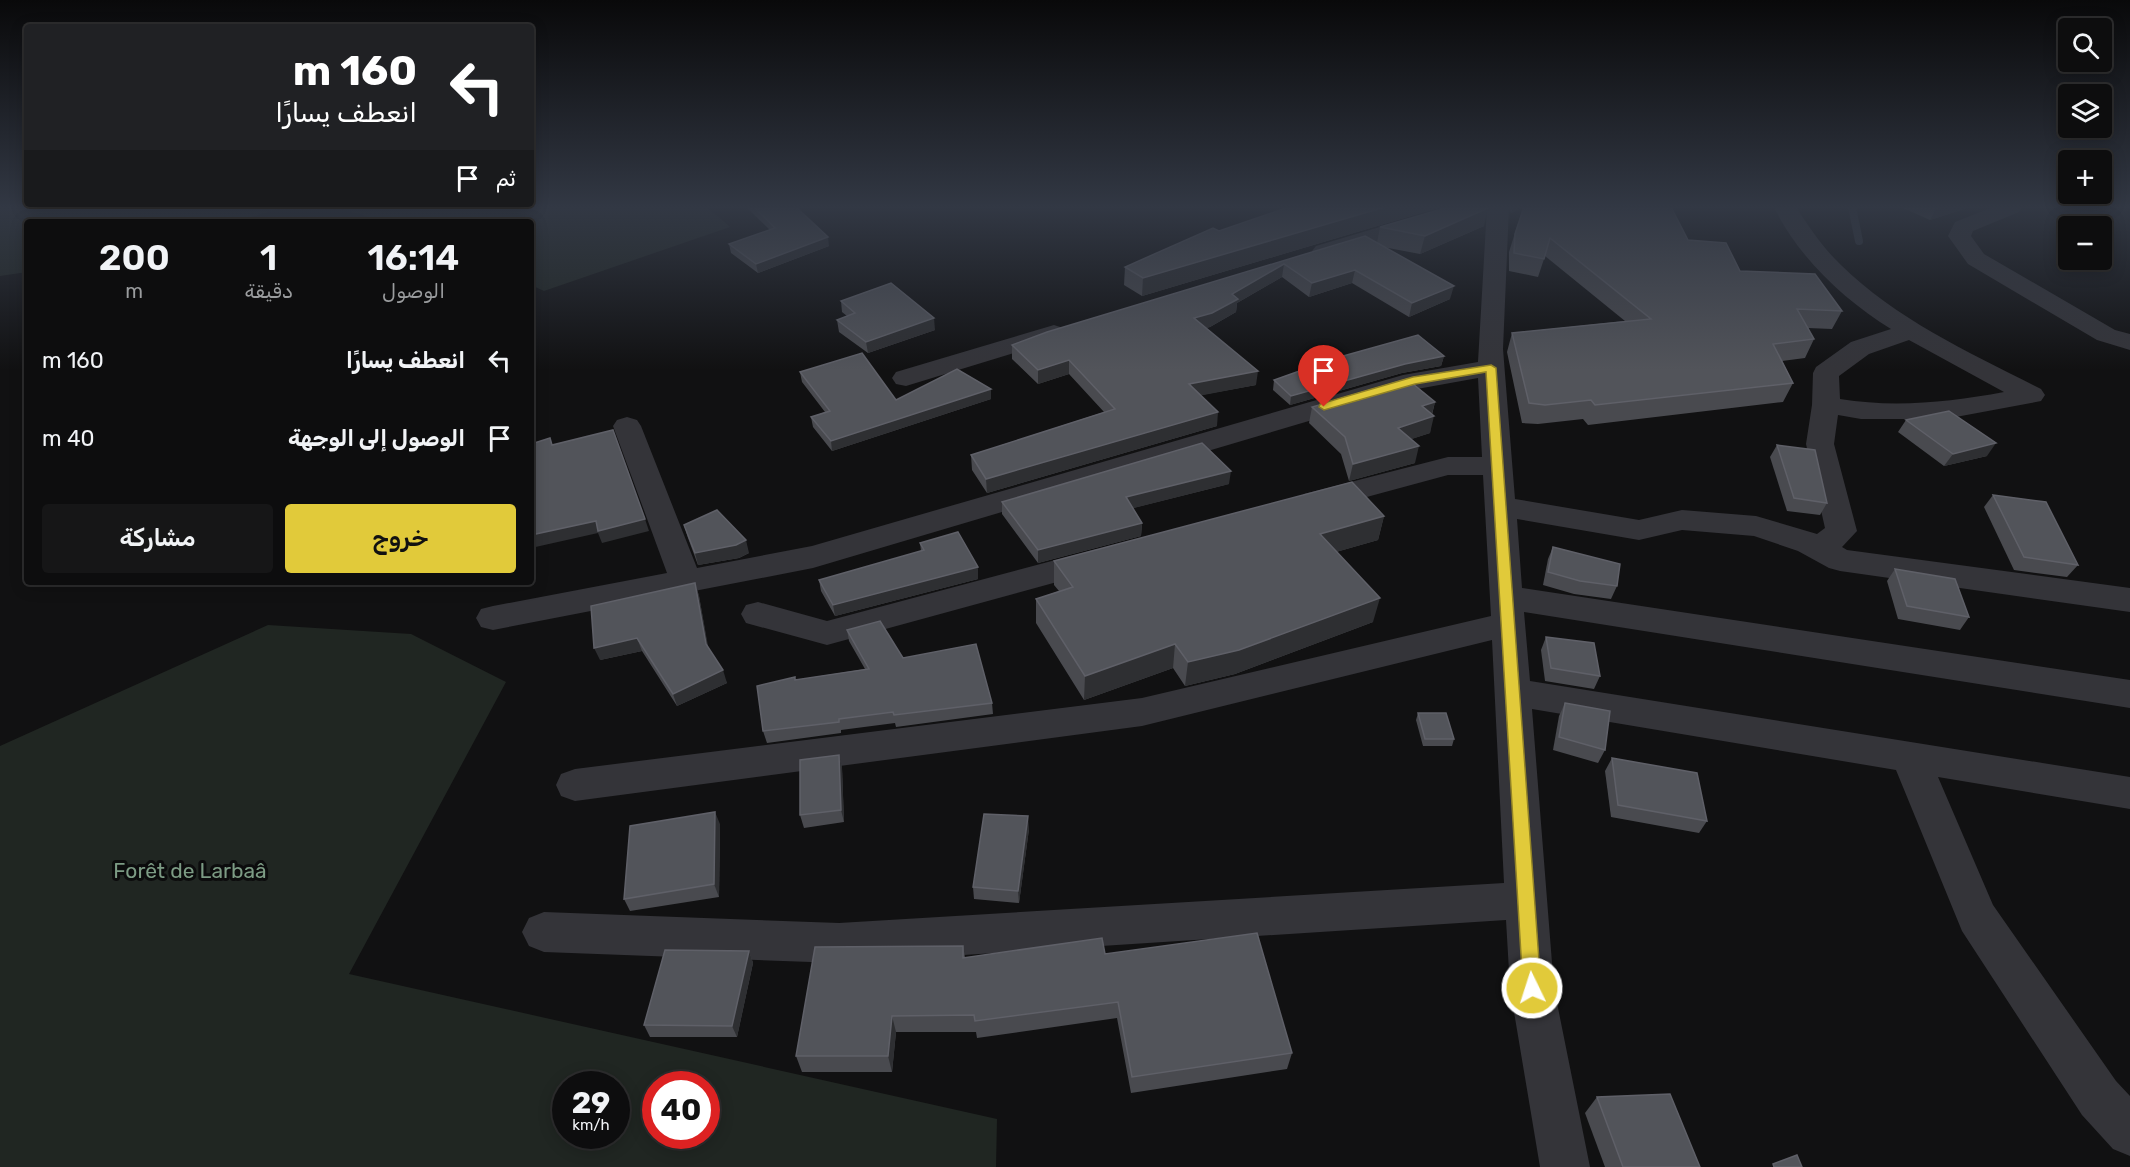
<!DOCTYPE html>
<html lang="ar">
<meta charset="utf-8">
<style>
:root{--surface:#0d0d0e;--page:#161617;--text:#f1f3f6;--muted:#9a9c9e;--line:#2d2d2e;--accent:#e1ca3a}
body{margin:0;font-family:Rubik,Vazirmatn,sans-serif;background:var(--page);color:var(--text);direction:rtl;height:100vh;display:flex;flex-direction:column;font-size:22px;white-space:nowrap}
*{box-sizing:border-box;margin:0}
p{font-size:20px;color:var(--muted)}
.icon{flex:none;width:33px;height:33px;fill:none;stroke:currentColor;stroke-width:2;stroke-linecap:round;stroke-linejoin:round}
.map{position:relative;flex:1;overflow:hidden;direction:ltr}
.details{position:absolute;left:24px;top:219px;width:510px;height:366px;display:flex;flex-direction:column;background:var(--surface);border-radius:6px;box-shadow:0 3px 15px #0003,0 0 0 2px var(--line);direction:rtl}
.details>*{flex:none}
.guide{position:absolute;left:24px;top:24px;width:510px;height:183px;border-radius:6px;box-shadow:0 3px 15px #0003,0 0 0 2px var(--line);direction:rtl;background:#202124;color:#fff;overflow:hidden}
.buttons{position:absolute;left:2058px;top:18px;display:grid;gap:12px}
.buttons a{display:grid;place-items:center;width:54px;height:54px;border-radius:6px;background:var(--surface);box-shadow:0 3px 15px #0003,0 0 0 2px var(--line);font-size:30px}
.speed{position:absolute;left:552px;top:1071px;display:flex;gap:12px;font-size:30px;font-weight:700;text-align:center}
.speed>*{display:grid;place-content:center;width:78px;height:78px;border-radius:50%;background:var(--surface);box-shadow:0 3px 15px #0003,0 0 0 2px var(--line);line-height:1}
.speed small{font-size:15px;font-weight:400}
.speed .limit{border:9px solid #d22;background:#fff;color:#111}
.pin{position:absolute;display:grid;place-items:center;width:51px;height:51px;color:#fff;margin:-62px -26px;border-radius:50% 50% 50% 0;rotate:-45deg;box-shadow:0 0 6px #0007}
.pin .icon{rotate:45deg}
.me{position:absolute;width:66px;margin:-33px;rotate:356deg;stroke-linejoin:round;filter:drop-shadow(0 0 4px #0008)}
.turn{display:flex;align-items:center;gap:21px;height:126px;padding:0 18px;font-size:27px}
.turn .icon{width:78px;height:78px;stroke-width:2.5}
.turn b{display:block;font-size:42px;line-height:51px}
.then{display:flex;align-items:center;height:57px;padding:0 18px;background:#0003;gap:12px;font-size:22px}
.eta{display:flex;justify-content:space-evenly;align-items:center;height:102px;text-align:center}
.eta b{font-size:36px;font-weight:600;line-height:42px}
.primary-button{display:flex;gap:12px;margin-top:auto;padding:12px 18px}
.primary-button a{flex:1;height:69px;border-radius:6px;background:var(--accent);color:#111;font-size:24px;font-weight:600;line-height:69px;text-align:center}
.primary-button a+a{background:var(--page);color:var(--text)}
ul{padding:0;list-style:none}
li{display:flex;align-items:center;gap:18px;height:78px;padding:0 18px}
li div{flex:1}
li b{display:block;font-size:22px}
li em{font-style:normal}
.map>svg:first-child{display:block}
.green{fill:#202622;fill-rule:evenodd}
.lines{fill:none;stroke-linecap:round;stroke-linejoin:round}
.stream{stroke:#30353d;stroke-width:8}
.minor{fill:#343439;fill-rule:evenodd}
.wall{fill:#494a4f}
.shaded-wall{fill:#2e2f32}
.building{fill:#52545a;stroke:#5f6068;stroke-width:1.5}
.route{fill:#e1ca3a;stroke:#928326;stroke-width:1.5}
.labels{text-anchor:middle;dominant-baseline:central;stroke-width:6;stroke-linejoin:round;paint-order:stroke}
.near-park-label{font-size:21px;fill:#7c9b84;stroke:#0c0c0d}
</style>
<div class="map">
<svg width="2130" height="1167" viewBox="0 0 2130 1167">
<rect width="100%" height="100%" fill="#111112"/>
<!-- green -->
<g class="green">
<path d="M0,207H284L235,222H27V272L0,276Z"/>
<path d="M335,207H707L730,227L544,291L531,285V222H386Z"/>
<path d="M268,625L411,634L506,682L349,974L997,1119L996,1167H0V746ZM566,1084H616V1136H566ZM656,1084H706V1136H656Z"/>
</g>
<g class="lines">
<!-- stream -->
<path class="stream" d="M1852,207L1859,241"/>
<!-- minor -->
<g class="minor">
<path d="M1447,207H1480L1477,212L1332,256L1324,258L1316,256L1312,251L1316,246Z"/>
<path d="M1487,207H1509L1503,349L1515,499L1639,520L1682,510L1756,516L1817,534L1825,528L1806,444L1812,405L1813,373L1816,367L1851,342L1891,329C1844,300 1798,257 1774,207H1796C1809,227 1823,248 1841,265C1897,320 1972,354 2041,389L2045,395L2041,401L2031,403L1945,419H1861L1838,415L1834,444L1857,531L1842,547L1847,550L2130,588V612L1840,571L1829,568L1798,551L1754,536L1682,530L1639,540L1517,519L1522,588L2130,680V708L1524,612L1530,681L2130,777V809L1938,777L1993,905L2116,1081L2130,1096V1156L2113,1149L2082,1115L1962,931L1896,770L1532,709L1554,988L1590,1167H1540L1510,988L1506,920L839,963L544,952L529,946L522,932L529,918L544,912L839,923L1504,883L1492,640L1142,726L575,801L561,796L556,785L561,774L575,769L1142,698L1491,616L1483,475H1448L1315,511L1304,508L1300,501L1304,494L1448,457H1482L1478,378L1417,389L813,568L493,630L481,627L476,618L481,609L493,606L667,573L613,426L617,420L627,417L637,420L641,426L697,568L812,546L1403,375L1478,362ZM1909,340L2004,392C1950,402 1895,408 1840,399L1839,376L1869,354Z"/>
<path d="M1993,207H2022L2019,212L1973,231L1971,236L1984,254L2115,330L2130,334V350L2097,340L1968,264L1948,236L1955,222Z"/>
<path d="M1054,325L1063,328L1067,333L1063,338L906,386L896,384L892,378L896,372Z"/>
<path d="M1097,549L1108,552L1113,560L1108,568L827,645L746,623L741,614L746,605L758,602L827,621Z"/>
</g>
</g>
<!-- wall -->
<g class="wall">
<path d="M746,207H796L829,246L758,273L731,253L729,244L770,230Z"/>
<path d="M1289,207H1441L1142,296L1124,285L1125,267L1219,231Z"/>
<path d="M1509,207H1671L1688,240L1740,271L1842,311L1832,329L1808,328L1814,339L1805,358L1782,361L1793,383L1783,402L1588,425L1583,419L1538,424L1522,423L1507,352L1512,333L1625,321L1545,256L1538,277L1509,271V252L1523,207L1511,213Z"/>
<path d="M1901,207H1970L1930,220Z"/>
<path d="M1484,226L1420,254L1383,247L1450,299L1409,317L1352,283L1309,297L1282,277L1237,303L1236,312L1210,327L1206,328L1256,385L1201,395L1217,426L987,493L972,470L971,455L1104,412L1069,374L1038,384L1012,359V345L1365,236L1377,243L1380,227Z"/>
<path d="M841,301L935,330L868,353L839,332L837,320L847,316L842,312Z"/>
<path d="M1444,356L1441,366L1402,373L1290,405L1273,390L1274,380Z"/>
<path d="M800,372L896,400L991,399L832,451L813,427L811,417L825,412L802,382Z"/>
<path d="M1435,402L1432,415L1430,433L1411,439L1415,463L1349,481L1341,454L1309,423L1312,407Z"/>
<path d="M1906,420L1987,456L1944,466L1898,432Z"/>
<path d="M1777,445L1827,503L1820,515L1787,511L1770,457Z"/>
<path d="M1229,484L1133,508L1142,523L1141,536L1038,563L1002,514V502Z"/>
<path d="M1993,495L2078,565L2067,577L2014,570L1984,507Z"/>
<path d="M1384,516L1378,540L1336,552L1373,622L1235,674L1185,686L1173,668L1084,700L1036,623V599L1059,591L1054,585V561Z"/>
<path d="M684,525L749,553L739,558L698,565L688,538Z"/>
<path d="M920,543L978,567V579L835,616L821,591L819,580L921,551Z"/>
<path d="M1553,547L1617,586L1611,599L1574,594L1543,585L1548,559Z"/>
<path d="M1895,569L1969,617L1960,630L1898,619L1887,581Z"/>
<path d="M695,583L699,596L708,648L727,683L677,706L642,651L600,660Z"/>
<path d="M847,630L992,703L993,714L896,727L895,723L841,730V733L767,743L763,731L795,680L865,669L849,641Z"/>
<path d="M1546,637L1600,676L1594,689L1545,681L1541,650Z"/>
<path d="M1565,703L1605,750L1598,763L1553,750L1559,716Z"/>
<path d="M1418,713L1454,739L1452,746H1423L1416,720Z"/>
<path d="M839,755L842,768L844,822L804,828L800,815Z"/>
<path d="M1612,758L1707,821L1699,833L1611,817L1605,771Z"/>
<path d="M720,824L719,897L630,911L624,899Z"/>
<path d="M1029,829L1019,903L974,899L973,887Z"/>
<path d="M963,946L965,957L1105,954L1292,1053L1287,1069L1131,1093L1117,1018L977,1038L976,1032H896L892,1072H802L796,1056Z"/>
<path d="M749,951L753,963L737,1037H650L644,1025Z"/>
<path d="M1597,1097L1700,1167H1605L1585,1113Z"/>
</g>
<!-- shaded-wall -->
<g class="shaded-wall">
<path d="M1385,207H1441L1142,296L1143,278Z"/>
<path d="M1513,207H1524L1511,213Z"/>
<path d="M1943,207H1970L1930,220L1936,209Z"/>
<path d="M1488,208L1484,226L1420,254L1425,236Z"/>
<path d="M828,237L829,246L758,273L756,264Z"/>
<path d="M1284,264L1282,277L1237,303L1236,312L1210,327L1193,332L1194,318L1232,294Z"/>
<path d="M1355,270L1352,283L1309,297L1312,283Z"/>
<path d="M1454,286L1450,299L1409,317L1412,303Z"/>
<path d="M934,318L935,330L868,353L866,342Z"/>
<path d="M1444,356L1441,366L1402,373L1290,405L1291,396L1405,364Z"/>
<path d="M1069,360V374L1038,384V370Z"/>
<path d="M1258,371L1256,385L1188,398L1189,384Z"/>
<path d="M991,389V399L832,451L831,441Z"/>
<path d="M1435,402L1431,417L1434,416L1430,433L1394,445L1398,428L1422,406Z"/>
<path d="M1218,412L1217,426L987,493L986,479Z"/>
<path d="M1996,443L1987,456L1944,466L1953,454Z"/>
<path d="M1419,446L1415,463L1349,481L1353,464Z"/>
<path d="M1231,471L1229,484L1126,510V497Z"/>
<path d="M1384,516L1378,540L1315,558L1320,534Z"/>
<path d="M645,519L649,531L602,543L598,533L531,548V535L596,521Z"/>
<path d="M1142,523L1141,536L1038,563V550Z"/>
<path d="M746,540L749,553L739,558L698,565L695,553Z"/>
<path d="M978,567V579L835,616L833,605Z"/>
<path d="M695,583L699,596L710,657L706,644Z"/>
<path d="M1380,598L1373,622L1235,674L1185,686L1188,662Z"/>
<path d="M637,638L642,651L600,660L594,648Z"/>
<path d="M1175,644L1173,668L1084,700L1085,676Z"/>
<path d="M723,670L727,683L677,706L673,694Z"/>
<path d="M839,755L842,768L844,822L841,810Z"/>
<path d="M715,812L720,824L719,897L714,884Z"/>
<path d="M1028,816L1029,829L1019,903L1018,891Z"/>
<path d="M749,951L753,963L737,1037L732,1026Z"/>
<path d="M892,1016L896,1032L892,1072L888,1056Z"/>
</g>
<!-- building -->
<g class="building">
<path d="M754,207H796L828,237L756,264L729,244L775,228Z"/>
<path d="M1289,207H1385L1143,278L1125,267L1213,228L1219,231Z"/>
<path d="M1449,207H1488V208L1425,236L1380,227Z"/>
<path d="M1524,207H1671L1688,240L1726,243L1740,271L1815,274L1842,311L1797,309L1814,339L1773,344L1793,383L1595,405L1591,400L1545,405L1529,403L1512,333L1651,319L1550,238L1544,259L1514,253L1515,234Z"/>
<path d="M1365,236L1454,286L1412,303L1355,270L1312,283L1284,264L1232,294L1238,299L1212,313L1194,318L1258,371L1189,384L1218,412L986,479L971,455L1115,409L1069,360L1038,370L1012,345L1047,332Z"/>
<path d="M891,283L934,318L866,342L837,320L855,313L841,301Z"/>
<path d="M1418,335L1444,356L1405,364L1291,396L1274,380L1336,358Z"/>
<path d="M862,353L896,400L957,369L991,389L831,441L811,417L830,411L800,372Z"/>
<path d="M1407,379L1435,402L1422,406L1434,416L1398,428L1419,446L1353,464L1345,437L1312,407Z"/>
<path d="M1949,411L1996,443L1953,454L1906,420Z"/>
<path d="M613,430L645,519L598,531L596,521L531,535V444L550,438L552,445Z"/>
<path d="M1202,443L1231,471L1126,497L1142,523L1038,550L1002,502Z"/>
<path d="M1777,445L1815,450L1827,503L1794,498Z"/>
<path d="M1352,482L1384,516L1320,534L1380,598L1239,650L1188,662L1175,644L1085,676L1036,599L1073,587L1054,561Z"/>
<path d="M1993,495L2046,502L2078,565L2024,557Z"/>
<path d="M717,510L746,540L736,545L695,553L684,525Z"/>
<path d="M958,532L978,567L833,605L819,580L924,550L920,543Z"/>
<path d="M1553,547L1620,564L1617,586L1580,581L1548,572Z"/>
<path d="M1895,569L1955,579L1969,617L1907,606Z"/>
<path d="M695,583L706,644L723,670L673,694L637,638L594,648L591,606Z"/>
<path d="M880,621L903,658L976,644L992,703L894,715L893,712L839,719V722L763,731L757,686L795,677V680L869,669L847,630Z"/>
<path d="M1546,637L1594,643L1600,676L1551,668Z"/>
<path d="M1565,703L1610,711L1605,750L1559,737Z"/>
<path d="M1418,713H1446L1454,739H1425Z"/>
<path d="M839,755L841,810L800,815V760Z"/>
<path d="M1612,758L1697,773L1707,821L1618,805Z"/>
<path d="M715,812L714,884L624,899L630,826Z"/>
<path d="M984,814L1028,816L1018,891L973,887Z"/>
<path d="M1257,933L1292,1053L1132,1077L1118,1002L975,1021L974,1015L892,1016L888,1056H796L815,947L963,946V958L1102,938L1105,954Z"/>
<path d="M665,950L749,951L732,1026L644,1025Z"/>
<path d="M1670,1094L1700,1167H1623L1597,1097Z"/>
<path d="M1797,1155L1802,1167H1774L1773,1164Z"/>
</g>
<!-- sky -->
<linearGradient id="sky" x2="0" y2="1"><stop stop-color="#09090a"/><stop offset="0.56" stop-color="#323844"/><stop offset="1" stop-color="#323844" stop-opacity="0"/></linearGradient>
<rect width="2130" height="370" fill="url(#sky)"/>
<!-- route -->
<path class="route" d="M1491,365L1496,368L1541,988L1538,994L1532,996L1525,994L1523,988L1486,372L1415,384L1324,410L1319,407L1320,404L1413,377Z"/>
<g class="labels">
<!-- near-park labels -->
<g class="near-park-label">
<text x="190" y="870">Forêt de Larbaâ</text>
</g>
</g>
</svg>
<div class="buttons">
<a><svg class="icon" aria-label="search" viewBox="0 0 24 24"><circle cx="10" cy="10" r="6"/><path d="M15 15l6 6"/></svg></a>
<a><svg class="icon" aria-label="layers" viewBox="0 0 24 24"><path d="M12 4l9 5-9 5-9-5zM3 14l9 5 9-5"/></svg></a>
<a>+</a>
<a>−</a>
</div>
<div class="speed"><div>29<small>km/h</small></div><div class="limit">40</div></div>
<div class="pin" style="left:1324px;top:407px;background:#d93025"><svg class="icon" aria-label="arrive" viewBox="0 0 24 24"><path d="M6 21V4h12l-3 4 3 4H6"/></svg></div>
<svg class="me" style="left:1532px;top:988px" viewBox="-20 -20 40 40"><circle r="17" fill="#e1ca3a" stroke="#fff" stroke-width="3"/><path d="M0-11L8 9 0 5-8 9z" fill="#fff"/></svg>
<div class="guide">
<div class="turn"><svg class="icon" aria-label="left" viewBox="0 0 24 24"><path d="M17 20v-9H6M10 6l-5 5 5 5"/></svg><div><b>160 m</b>انعطف يسارًا</div></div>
<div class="then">ثم<svg class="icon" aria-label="arrive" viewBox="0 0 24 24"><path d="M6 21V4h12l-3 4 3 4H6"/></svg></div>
</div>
<section class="details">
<div class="eta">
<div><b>16:14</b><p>الوصول</p></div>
<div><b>1</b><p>دقيقة</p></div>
<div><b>200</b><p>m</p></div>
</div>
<ul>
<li><svg class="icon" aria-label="left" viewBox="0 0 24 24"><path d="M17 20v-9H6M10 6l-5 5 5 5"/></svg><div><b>انعطف يسارًا</b></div><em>160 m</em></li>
<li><svg class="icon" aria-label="arrive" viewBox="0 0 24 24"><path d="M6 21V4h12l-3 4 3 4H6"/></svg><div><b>الوصول إلى الوجهة</b></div><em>40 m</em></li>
</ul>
<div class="primary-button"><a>خروج</a><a>مشاركة</a></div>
</section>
</div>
